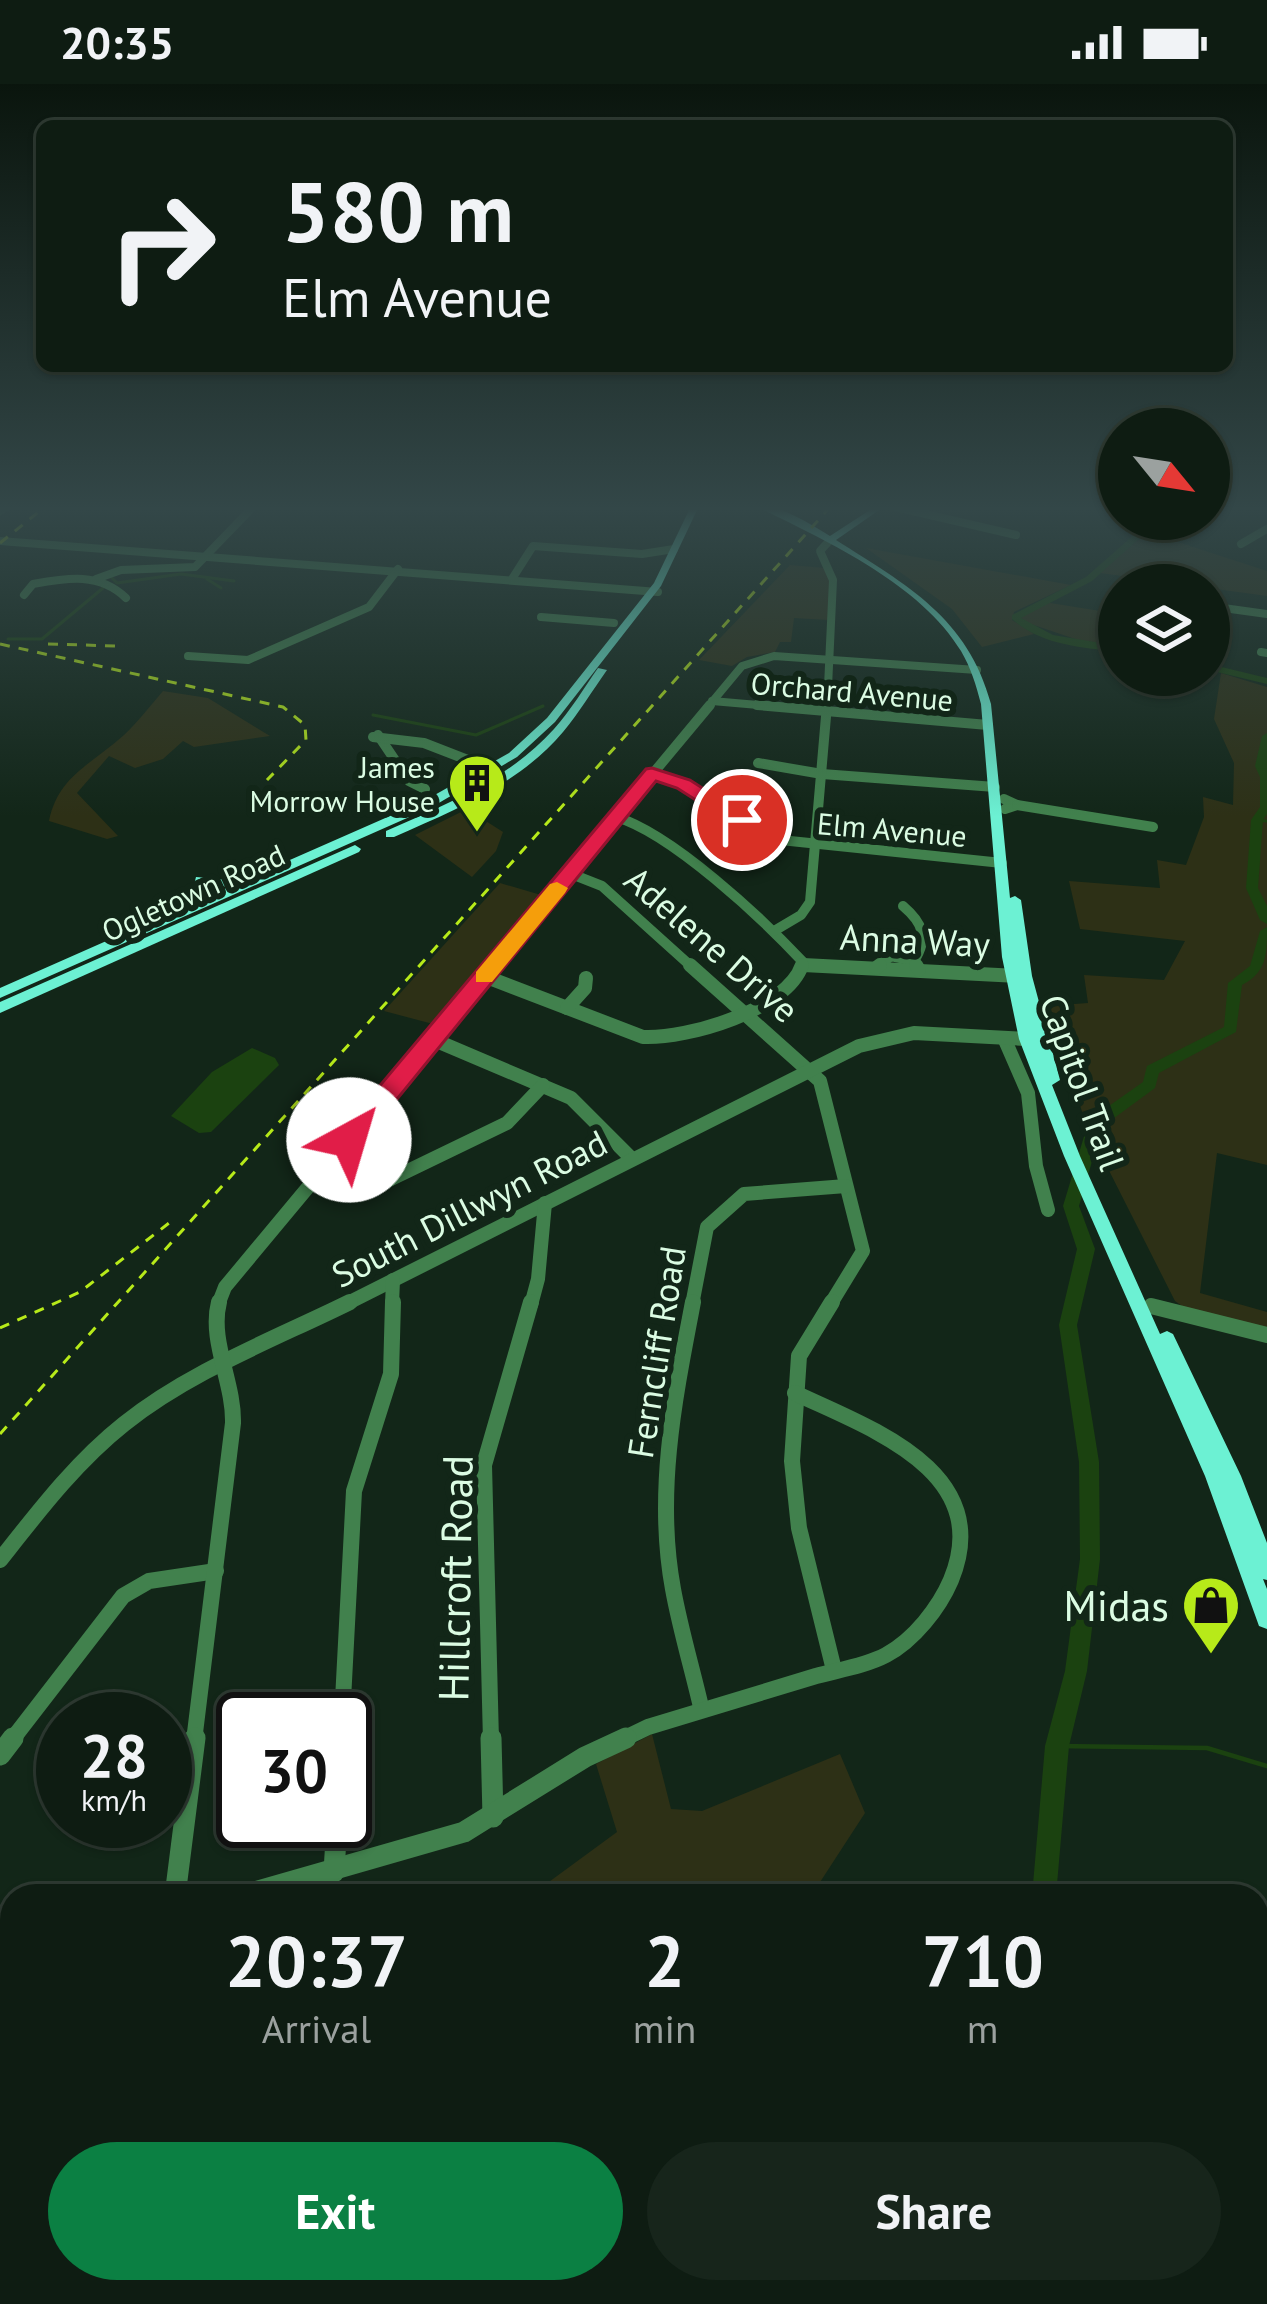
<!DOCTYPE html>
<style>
:root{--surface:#0e1c12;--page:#17251b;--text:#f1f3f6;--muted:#9ba19f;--line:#2e3a32;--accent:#0b8043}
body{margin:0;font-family:"PT Sans",sans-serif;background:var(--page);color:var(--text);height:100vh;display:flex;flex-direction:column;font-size:45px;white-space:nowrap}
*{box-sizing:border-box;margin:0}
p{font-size:39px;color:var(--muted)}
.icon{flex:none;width:66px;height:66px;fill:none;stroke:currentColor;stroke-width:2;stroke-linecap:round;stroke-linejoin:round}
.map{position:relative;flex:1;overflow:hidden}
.details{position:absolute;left:0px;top:1800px;width:1269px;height:420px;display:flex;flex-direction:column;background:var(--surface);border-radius:36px 36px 0 0;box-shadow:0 3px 9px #0004,0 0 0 3px var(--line)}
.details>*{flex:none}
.top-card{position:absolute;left:36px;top:36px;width:1197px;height:252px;border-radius:18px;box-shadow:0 3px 9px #0004,0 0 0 3px var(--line);background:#0e1c12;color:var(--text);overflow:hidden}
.needle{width:78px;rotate:120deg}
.buttons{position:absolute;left:1098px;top:324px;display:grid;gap:24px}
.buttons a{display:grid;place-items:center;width:132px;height:132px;border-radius:50%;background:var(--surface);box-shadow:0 3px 9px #0004,0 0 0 3px var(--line);font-size:60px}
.speed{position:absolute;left:36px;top:1608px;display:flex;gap:24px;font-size:60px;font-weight:700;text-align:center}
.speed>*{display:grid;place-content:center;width:156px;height:156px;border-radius:50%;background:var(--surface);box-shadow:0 3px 9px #0004,0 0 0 3px var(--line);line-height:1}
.speed small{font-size:30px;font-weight:400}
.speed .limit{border:6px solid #111;border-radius:18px;background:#fff;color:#111}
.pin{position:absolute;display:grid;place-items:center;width:102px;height:102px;color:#fff;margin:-51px;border:6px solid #fff;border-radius:50%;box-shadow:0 3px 12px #0007}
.me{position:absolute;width:132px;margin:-66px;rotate:39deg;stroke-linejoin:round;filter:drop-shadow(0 0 9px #0008)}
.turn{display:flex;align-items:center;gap:42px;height:252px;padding:0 48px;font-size:54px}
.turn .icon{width:156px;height:156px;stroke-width:2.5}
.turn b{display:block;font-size:84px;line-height:102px}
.eta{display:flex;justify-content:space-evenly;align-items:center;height:204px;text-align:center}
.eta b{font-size:72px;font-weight:600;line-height:84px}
.cta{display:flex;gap:24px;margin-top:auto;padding:24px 48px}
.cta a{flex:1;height:138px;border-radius:72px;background:var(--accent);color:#fff;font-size:48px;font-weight:600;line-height:138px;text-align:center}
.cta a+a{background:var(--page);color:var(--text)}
.status{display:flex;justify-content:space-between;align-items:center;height:84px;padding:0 60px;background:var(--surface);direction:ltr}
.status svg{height:33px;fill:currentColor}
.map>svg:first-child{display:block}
.green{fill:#2d3016}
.water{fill:#1b4210}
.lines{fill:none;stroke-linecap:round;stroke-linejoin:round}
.stream-far1{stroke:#1b4210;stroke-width:3}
.stream{stroke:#1b4210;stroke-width:4.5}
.river{fill:#1b4210;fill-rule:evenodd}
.minor-far4{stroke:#41814d;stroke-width:8}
.minor-far3{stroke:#41814d;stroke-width:10}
.minor-far2{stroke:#41814d;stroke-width:14}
.minor-far1{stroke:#41814d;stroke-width:16}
.minor{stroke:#41814d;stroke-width:21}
.major{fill:#6cf1d3;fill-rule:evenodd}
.rail{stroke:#b7ea19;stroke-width:3;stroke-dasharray:10 9;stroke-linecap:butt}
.route{fill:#e11d48;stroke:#92132f;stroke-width:3}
.slow{fill:#f59e0b}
.labels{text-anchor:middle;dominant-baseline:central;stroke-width:12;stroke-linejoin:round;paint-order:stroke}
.far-street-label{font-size:30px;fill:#dbfce3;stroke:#122618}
.far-poi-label{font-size:30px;fill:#dbfce3;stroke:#122618;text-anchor:end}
.street-label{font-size:36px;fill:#dbfce3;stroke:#122618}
.near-street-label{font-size:42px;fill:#dbfce3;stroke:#122618}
.near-poi-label{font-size:42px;fill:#dbfce3;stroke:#122618;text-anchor:end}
</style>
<div class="status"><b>20:35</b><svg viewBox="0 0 49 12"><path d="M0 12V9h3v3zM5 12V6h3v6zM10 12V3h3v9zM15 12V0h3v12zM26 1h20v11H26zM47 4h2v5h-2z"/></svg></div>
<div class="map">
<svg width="1267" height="2220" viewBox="0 0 1267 2220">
<rect width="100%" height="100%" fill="#122618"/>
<!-- green -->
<g class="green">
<path d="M1147,448L1267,487V512L1100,489Z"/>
<path d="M866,464L1071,501L1014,528L1012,536L1034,550L982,563L952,525Z"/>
<path d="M790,481L825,484L832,503L829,536L794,534L791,558H780L775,568L747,573L732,582L699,576Z"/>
<path d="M1044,518L1119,530V560L1081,557L1019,536L1018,529Z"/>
<path d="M1221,589L1267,603V1081L1217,1069L1200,1209L1267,1228V1248L1189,1227L1175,1217L1087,1043L1048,922L1088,919L1084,891L1164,896L1185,857L1080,845L1069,797L1160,804L1157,776L1186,781L1204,733L1203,713L1233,721L1234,679L1214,635Z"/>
<path d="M163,607L208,614L270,652L194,663L183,657L163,675L135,684L109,672L77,709L118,752L107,755L49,737C58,692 92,680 124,651C138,638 150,622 163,607Z"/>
<path d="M467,725L503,748L496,767L472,793L415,751Z"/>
<path d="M500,799L541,811L433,940L384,927Z"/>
<path d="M652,1650L671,1725L702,1727L840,1670L865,1729L811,1812H545L542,1803L617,1748L596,1680Z"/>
</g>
<!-- water -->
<path class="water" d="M252,964L275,974L279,981L211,1048L199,1049L171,1032L212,988Z"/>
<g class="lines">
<!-- stream-far1 -->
<g class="stream-far1">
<path d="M111,493L117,499L181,490L234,497"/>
<path d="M207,495L221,504"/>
<path d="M8,555H42L103,504"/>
<path d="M373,631L476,651L543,622"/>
<path d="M1257,736L1267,737"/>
</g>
<!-- stream -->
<path class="stream" d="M1057,1662L1207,1664L1267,1682"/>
<!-- river -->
<g class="river">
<path d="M1152,435H1161L1092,497L1021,534L1053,551L1119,562V568C1081,563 1041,561 1012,535V531L1086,493Z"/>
<path d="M1209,580L1267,594V600L1209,586Z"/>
<path d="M1267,649V730L1263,736L1258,804L1267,822V840L1260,836L1246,804L1251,736L1260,723V693L1255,682L1262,652Z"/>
<path d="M1267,843C1267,870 1267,888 1242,901L1236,948L1159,989L1155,1004L1102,1043L1079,1122L1095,1165L1077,1241L1099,1378L1100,1475L1087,1587L1069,1662L1056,1812H1032L1045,1662L1065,1587L1080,1475L1079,1378L1059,1241L1077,1165L1063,1122L1089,1036L1143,998L1147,982L1224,943L1228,899L1250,882L1260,847Z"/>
<path d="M12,2136V2170L0,2176V2142Z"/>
</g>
<!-- minor-far4 -->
<g class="minor-far4">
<path d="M891,422L1016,451"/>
<path d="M0,427L8,422"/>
<path d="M0,457L658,508"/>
<path d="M1241,460L1267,445"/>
<path d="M96,495L121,486L195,483L254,422"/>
<path d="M512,495L533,462L642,470L674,465"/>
<path d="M24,511L33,500C67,494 99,488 126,514"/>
<path d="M1209,522L1267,530"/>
<path d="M541,533L614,539"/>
<path d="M1261,568L1267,569"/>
<path d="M188,572L248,576L369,523L398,485"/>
<path d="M712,617L792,624"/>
<path d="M707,624L742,582L774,572L977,586"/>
<path d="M827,624L833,496L820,467L830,456"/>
</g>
<!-- minor-far3 -->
<g class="minor-far3">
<path d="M757,621L988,641"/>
<path d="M378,651L409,697L425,705"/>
<path d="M373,653L424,659L491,685"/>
<path d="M758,679L822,690L995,703"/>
<path d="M652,689L684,700L771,755L1002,779"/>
<path d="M1004,715L1017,721L1005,725"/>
<path d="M1017,721L1153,743"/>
<path d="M616,733C671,749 762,834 803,878L801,884"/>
<path d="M569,789L602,802L693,884"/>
<path d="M903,822C923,839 929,854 914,877L918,884"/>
<path d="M774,847L801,831L810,818L827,621"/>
<path d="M803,881L859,884"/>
<path d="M491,884L710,621"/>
<path d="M876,884L891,872L914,877"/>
</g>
<!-- minor-far2 -->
<g class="minor-far2">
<path d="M690,881L820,997L863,1167L830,1221"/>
<path d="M803,881L1020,892"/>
<path d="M916,881L919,886"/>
<path d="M876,884L880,881"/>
<path d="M484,892L643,953C687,955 787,926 802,881"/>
<path d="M567,924L585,904L586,894"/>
<path d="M1004,954L1028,1009L1036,1082L1048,1126"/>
<path d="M432,955L571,1014L632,1075"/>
<path d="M321,1089L362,1102L387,1097L507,1039L543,1001"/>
<path d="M218,1221L225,1203L493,881"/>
<path d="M344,1221L859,962L914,949L1026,955"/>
<path d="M392,1221L393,1196"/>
<path d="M531,1221L538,1195L545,1119"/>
<path d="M692,1221L707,1143L744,1110L846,1102"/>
</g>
<!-- minor-far1 -->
<g class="minor-far1">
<path d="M693,1218C675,1312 655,1408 673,1505C680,1544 692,1584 701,1623"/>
<path d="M832,1218L799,1272L792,1377L799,1444L834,1586"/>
<path d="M1151,1222L1267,1251"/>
<path d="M0,1476C38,1428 76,1378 124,1340C190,1287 275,1255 350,1218"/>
<path d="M342,1635L354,1407L391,1290L393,1218"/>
<path d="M11,1657L123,1512L149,1497L216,1487"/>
<path d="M194,1657L233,1339C234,1298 209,1257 219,1218"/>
<path d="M491,1657L484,1381L531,1218"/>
<path d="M619,1657L648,1643C704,1626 760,1609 816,1592C838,1586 865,1582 886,1571C914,1556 939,1524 951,1496C996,1387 869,1344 795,1309"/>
</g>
<!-- minor -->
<g class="minor">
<path d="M491,1654L493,1733"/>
<path d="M0,1671L13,1654"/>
<path d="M334,1788L337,1737"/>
<path d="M175,1812L195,1654"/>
<path d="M241,1812L464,1748L585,1673L626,1654"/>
<path d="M0,1953L12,1945"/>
<path d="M991,2208L1001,2220"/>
<path d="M1057,2208L1067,2220"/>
</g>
<!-- major -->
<g class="major">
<path d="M691,422H699L661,502L555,638L517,673L432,723L0,914V904L181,824L192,809L196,793L242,797L424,717L509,669L547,634L654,499ZM206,800L229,803L200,816L204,810Z"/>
<path d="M756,422C782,421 808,439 830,452L876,422H885L836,456C907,501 968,534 991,620L1010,814L1015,812L1021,816L1032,892L1060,996L1052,1001L1080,1072L1160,1250L1167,1247L1173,1250L1241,1392L1267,1459V1496L1263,1495L1267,1505V1545L1259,1542L1205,1392L1064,1072L1019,955L1002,873L981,620C976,601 971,584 961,567C920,499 824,456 756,422Z"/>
<path d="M598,584L607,586C592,607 579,629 563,648C519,700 455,726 394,753H386V747C446,721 509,695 554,645C571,626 584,604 598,584Z"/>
<path d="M355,761L361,765L359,768L0,929V918Z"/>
</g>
<!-- rail -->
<g class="rail">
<path d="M0,459L46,422"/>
<path d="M0,560L283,623L305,641L306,656L267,696"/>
<path d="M48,560L116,562"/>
<path d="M0,1244L80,1208L169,1139"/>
<path d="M0,1350L831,422"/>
</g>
</g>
<!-- sky -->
<linearGradient id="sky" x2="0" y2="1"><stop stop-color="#0a150d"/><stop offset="0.58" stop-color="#334748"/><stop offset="1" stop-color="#334748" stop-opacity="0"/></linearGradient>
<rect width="1267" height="733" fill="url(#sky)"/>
<!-- route -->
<path class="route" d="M652,684L690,696L752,736L735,741L677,704L656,697L358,1063H340L336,1056L340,1049L646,685Z"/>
<!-- slow -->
<path class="slow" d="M557,798L568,804L565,809L492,898H476V888L550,800Z"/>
<!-- icons -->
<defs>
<g id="building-pin" transform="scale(3)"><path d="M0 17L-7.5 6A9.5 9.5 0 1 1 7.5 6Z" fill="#b7ea19" stroke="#122618"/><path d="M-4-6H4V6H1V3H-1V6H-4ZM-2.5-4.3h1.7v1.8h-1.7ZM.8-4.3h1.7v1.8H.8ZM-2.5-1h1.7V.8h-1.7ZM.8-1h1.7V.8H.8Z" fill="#111"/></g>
<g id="shop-pin" transform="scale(3)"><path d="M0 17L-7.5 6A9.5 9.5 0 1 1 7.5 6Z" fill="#b7ea19" stroke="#122618"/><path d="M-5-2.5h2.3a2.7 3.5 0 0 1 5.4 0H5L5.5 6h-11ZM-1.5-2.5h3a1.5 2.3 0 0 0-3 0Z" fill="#111"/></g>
</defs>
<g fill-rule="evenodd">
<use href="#building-pin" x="477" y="699"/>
<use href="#shop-pin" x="1211" y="1521"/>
</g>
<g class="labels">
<!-- far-street labels -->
<g class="far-street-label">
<text transform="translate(852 607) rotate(5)">Orchard Avenue</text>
<text transform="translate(892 745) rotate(5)">Elm Avenue</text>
<text transform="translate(193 808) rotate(-24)">Ogletown Road</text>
</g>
<!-- far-poi labels -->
<g class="far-poi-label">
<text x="435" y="682">James<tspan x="435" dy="34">Morrow House</tspan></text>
</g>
<!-- street labels -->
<g class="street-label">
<text transform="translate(915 856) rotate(3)">Anna Way</text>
<text transform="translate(712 860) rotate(41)">Adelene Drive</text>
<text transform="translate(1083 998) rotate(70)">Capitol Trail</text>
<text transform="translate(469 1124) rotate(-27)">South Dillwyn Road</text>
<text transform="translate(656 1268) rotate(-81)">Ferncliff Road</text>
</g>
<!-- near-street labels -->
<g class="near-street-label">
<text transform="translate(455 1494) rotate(-89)">Hillcroft Road</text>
</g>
<!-- near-poi labels -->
<g class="near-poi-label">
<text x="1169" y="1521">Midas</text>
</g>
</g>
</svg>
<div class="buttons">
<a><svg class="needle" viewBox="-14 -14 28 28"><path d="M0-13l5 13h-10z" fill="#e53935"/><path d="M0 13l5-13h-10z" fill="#9ba19f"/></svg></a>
<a><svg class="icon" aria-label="layers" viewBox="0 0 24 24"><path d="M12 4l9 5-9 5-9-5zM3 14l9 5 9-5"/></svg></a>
</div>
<div class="speed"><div>28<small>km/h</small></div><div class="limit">30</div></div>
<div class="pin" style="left:742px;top:736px;background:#d93025"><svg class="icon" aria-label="arrive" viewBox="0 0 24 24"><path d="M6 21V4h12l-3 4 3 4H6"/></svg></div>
<svg class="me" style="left:349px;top:1056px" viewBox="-20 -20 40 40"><circle r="19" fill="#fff"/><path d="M0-13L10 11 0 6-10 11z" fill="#e11d48"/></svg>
<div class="top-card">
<div class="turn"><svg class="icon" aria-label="right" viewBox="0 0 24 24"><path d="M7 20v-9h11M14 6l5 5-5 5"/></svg><div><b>580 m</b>Elm Avenue</div></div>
</div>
<section class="details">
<div class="eta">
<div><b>20:37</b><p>Arrival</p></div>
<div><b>2</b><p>min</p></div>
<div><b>710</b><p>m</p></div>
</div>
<div class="cta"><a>Exit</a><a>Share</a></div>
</section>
</div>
